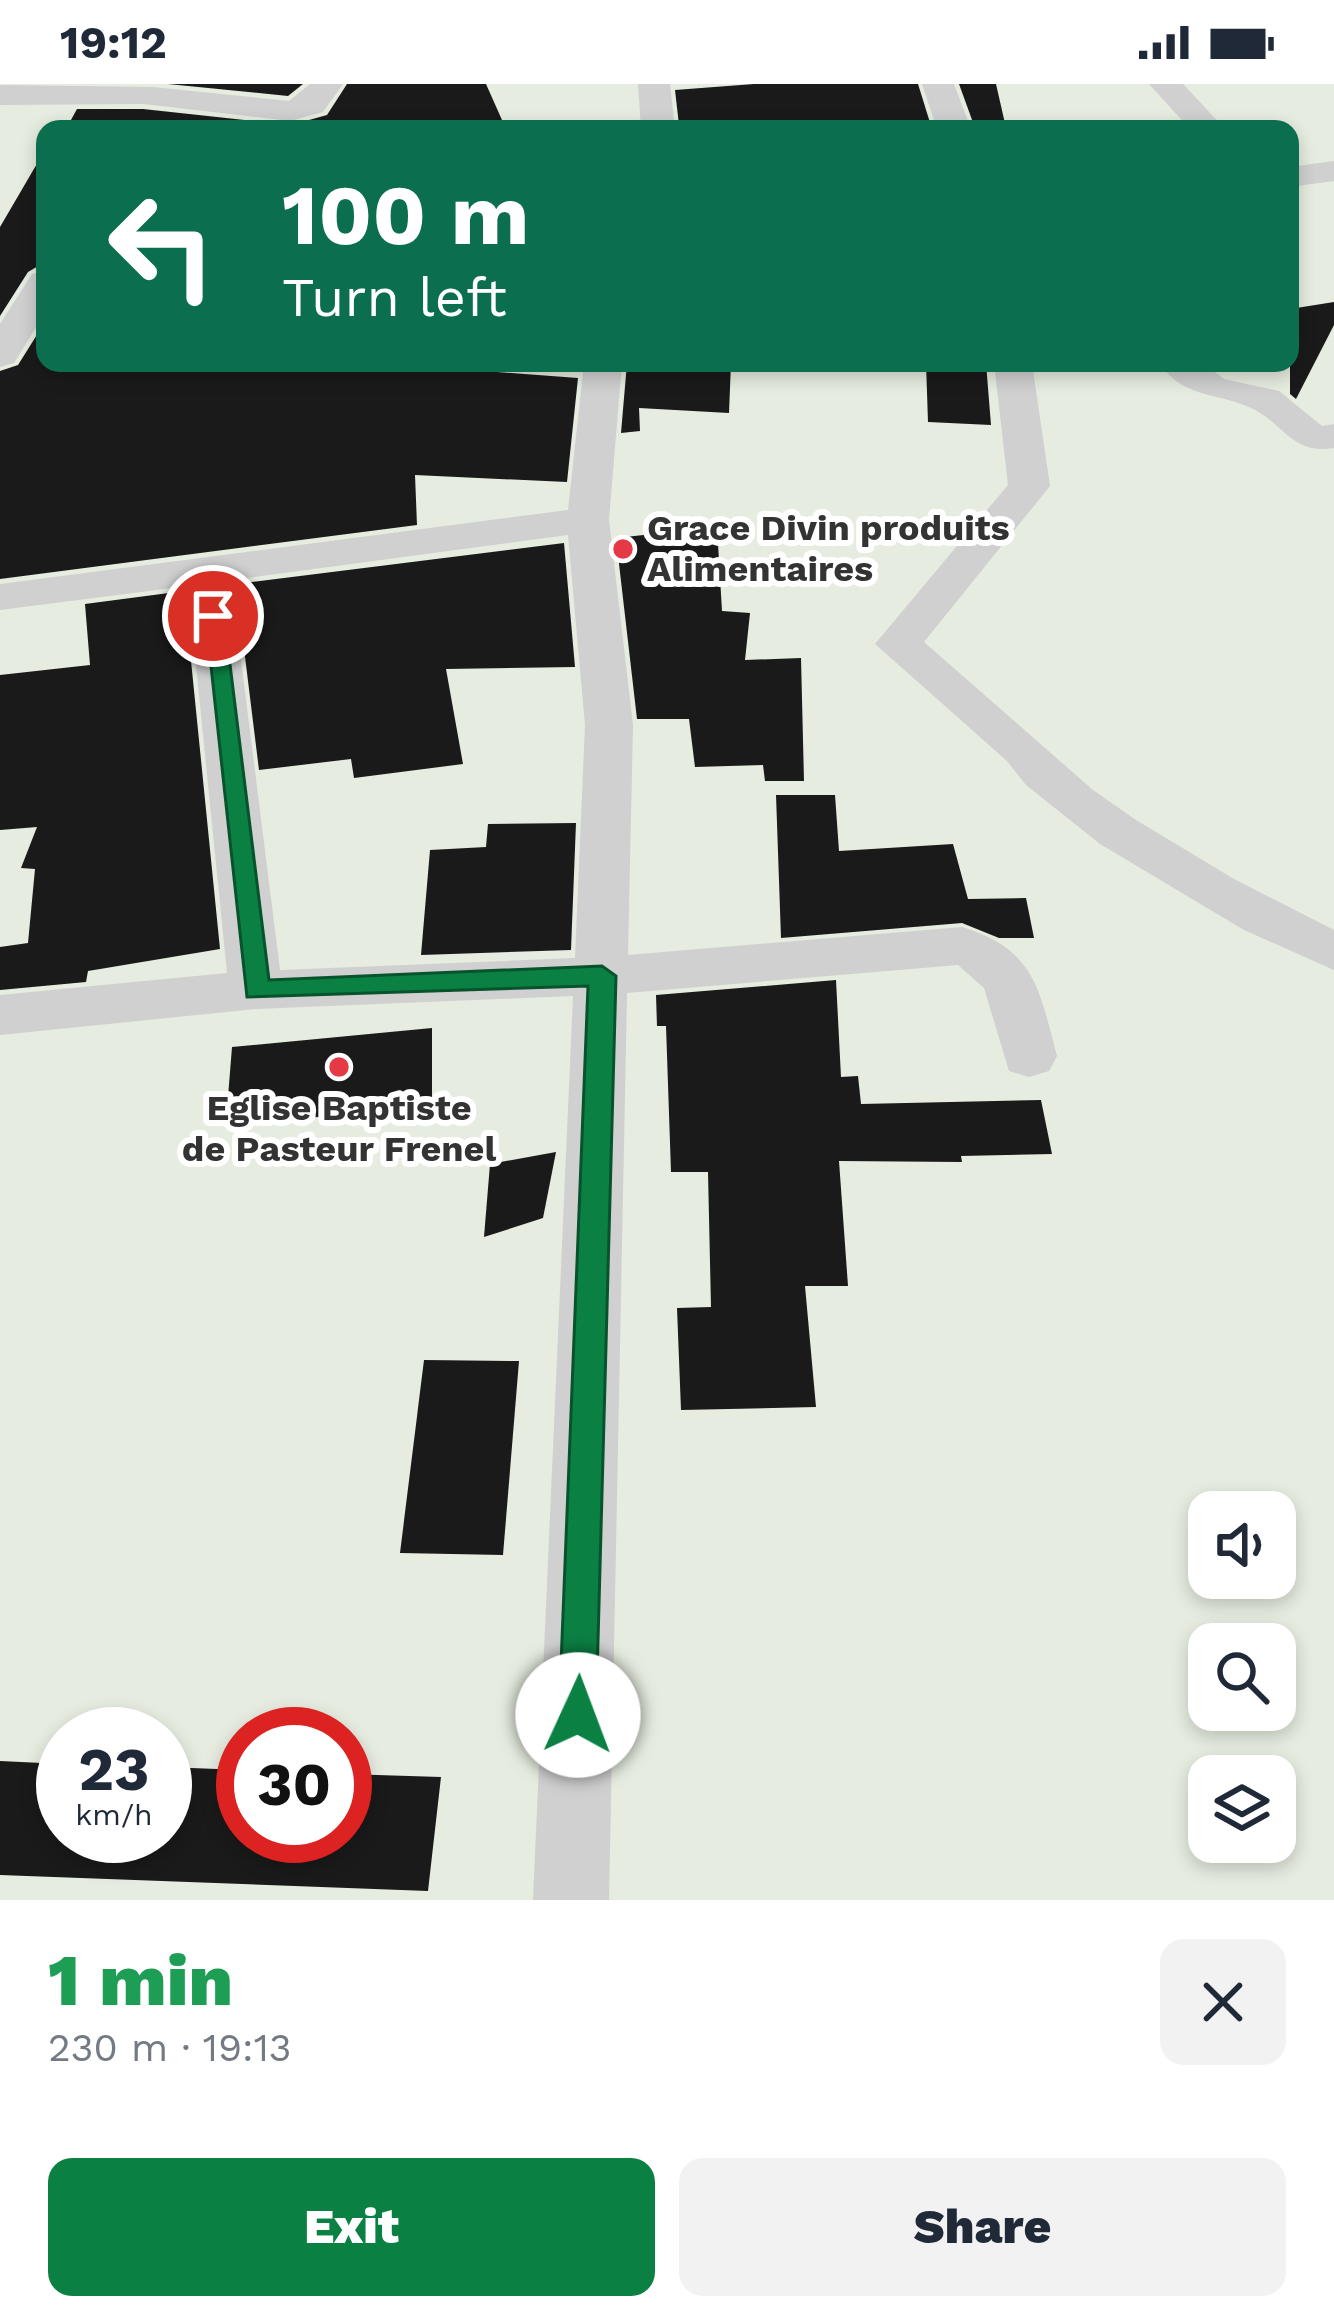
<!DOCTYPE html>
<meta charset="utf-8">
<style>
:root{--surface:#fff;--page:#f2f2f3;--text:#1f2937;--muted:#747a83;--accent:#0b8043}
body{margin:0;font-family:"Work Sans",sans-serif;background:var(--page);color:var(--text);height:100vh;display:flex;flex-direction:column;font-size:45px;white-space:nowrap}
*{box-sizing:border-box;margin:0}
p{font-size:39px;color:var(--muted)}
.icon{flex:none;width:66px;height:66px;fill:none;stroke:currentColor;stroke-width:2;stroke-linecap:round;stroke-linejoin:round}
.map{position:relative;height:1816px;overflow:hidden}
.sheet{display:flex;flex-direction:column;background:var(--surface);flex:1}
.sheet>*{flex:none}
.banner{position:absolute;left:36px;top:36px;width:1263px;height:252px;border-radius:24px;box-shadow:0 6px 18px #0003;background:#0b6e4f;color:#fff;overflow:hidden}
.tools{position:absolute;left:1188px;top:1407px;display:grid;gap:24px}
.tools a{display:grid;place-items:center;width:108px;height:108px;border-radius:24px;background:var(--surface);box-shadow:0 6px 18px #0003;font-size:60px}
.speed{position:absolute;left:36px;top:1623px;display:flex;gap:24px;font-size:60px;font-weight:700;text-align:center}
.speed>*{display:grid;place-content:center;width:156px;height:156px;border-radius:50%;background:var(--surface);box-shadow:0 6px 18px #0003;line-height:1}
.speed small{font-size:30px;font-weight:400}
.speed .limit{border:18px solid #d22;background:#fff;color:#111}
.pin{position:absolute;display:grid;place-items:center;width:102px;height:102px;color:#fff;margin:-51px;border:6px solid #fff;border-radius:50%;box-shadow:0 3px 12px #0007}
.me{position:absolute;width:132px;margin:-66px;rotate:2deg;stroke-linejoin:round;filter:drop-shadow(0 0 9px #0008)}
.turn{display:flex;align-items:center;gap:42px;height:252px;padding:0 48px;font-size:54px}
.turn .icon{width:156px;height:156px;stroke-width:2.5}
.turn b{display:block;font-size:84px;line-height:102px}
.round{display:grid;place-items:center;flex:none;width:126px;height:126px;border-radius:24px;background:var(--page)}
.head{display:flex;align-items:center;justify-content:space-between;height:204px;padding:0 48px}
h1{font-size:72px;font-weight:800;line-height:90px;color:#1e9e55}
.action{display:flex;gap:24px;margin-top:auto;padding:24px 48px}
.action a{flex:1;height:138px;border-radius:24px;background:var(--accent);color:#fff;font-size:48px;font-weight:800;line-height:138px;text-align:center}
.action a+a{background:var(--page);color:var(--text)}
.status{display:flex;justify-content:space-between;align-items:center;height:84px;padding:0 60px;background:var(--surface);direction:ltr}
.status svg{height:33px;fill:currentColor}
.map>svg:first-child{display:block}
.green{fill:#e6ecdf;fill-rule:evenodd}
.building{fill:#1a1a1a}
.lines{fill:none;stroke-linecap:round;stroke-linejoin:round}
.minor{fill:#d0d0d0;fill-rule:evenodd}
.route{fill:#0b8043;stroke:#07532c;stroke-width:3}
.poi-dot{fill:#e63946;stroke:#fff;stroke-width:4.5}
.labels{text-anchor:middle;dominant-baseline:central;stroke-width:12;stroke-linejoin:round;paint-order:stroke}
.poi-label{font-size:36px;font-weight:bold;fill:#333;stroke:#fff;text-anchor:start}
</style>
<div class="status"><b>19:12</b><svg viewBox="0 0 49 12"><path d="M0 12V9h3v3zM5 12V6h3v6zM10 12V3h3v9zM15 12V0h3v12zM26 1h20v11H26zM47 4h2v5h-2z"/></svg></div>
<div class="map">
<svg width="1334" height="1816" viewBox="0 0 1334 1816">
<rect width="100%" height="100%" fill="#fff"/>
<!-- green -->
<path class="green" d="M0,0H1334V1816H0ZM45,45H1290V279H45ZM1209,1428H1275V1494H1209ZM1209,1560H1275V1626H1209ZM63,1650H165V1752H63ZM243,1650H345V1752H243ZM1209,1692H1275V1758H1209Z"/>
<!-- building -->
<g class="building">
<path d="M168,0H303L288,12Z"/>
<path d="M347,0H486L506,45H66L77,25H143L291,41L327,31Z"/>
<path d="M754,0H918L932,45L679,41L675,6Z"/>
<path d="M959,0H996L1006,44H975Z"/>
<path d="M45,66V178L28,188L0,232V143Z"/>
<path d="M1334,218V241L1296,315L1290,310V225Z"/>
<path d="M45,238V279H447L445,284L578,294L567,398L415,391L417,441L0,495V287L18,281Z"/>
<path d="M627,279H731L729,329L639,324L640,347L621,349Z"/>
<path d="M926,279H986L991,341L928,338Z"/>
<path d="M717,443L722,527L750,529L745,576L801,574L804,697H765L763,681L695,683L689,635H637L616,454Z"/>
<path d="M564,459L575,583L446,585L463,680L354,694L351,675L259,686L236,500Z"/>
<path d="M184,507L220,865L88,887L86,898L0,906V863L28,859L35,785L21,784L37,743L0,746V591L90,581L85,520Z"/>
<path d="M776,711H835L839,767L953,760L968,815L1026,814L1034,854H999L962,839L781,854Z"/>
<path d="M576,739L571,866L421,871L430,766L486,763L488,740Z"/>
<path d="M836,896L841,993L858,992L861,1020L1041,1016L1052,1070L961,1072L962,1078L839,1077L848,1202H805L816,1323L681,1326L677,1224L711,1223L708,1088H671L666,942H657L656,911Z"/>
<path d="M432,944V1027L226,1038L232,963Z"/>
<path d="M556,1068L543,1134L484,1153L490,1080Z"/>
<path d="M424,1276L519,1277L503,1471L400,1469Z"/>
<path d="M0,1677L63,1680V1752H165V1683L243,1686V1752H345V1690L441,1693L428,1807L0,1791Z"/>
</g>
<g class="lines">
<!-- minor -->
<g class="minor">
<path d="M310,0H343L323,28L290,37L143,20L0,21V1L153,3L289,17Z"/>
<path d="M638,0H670L675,45H641Z"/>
<path d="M922,0H954L971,45H937Z"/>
<path d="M1149,0H1183L1225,45H1190Z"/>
<path d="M1334,77V97L1290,103V83Z"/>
<path d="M45,187V229L14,279L0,283V240L32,190Z"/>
<path d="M584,279H622L609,436L633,641L628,871L962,843C1035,865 1039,905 1057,972L1049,987L1029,993L1009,987L984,904L958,881L627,909L609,1816H533L573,912L256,925L0,951V911L227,889L188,502L0,526V500L568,426ZM568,451L585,641L575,874L280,886L231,496Z"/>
<path d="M994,279H1032L1050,402L924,558L1093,706L1136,736L1234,795L1334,846V886L1244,846L1100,760L1026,701L1007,677L875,560L1008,401Z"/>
<path d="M1159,279H1203L1224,295L1279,307L1322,342L1334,340V364C1291,371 1285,340 1251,324C1217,308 1184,315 1159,279Z"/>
</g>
</g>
<!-- route -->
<path class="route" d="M205,527L224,532L269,896L602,882L616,892L596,1631L590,1643L578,1648L565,1643L559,1631L588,902L247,913Z"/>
<!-- markers -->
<g class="poi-dot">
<circle cx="623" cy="465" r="12"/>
<circle cx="339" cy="983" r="12"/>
</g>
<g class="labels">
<!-- poi labels -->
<g class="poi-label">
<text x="647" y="444">Grace Divin produits<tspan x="647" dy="41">Alimentaires</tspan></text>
<text x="339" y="1024" text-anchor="middle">Eglise Baptiste<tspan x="339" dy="41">de Pasteur Frenel</tspan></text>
</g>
</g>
</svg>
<div class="tools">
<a><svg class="icon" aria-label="sound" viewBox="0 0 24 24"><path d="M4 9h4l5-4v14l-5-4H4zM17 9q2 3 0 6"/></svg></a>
<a><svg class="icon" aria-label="search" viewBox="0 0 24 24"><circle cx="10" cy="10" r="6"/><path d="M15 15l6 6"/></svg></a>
<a><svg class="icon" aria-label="layers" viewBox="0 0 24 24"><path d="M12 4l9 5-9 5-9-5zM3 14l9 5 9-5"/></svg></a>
</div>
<div class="speed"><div>23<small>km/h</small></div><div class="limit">30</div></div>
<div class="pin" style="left:213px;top:532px;background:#d93025"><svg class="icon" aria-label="arrive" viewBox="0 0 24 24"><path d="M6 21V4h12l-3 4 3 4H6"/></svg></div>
<svg class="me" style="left:578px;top:1631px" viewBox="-20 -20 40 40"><circle r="19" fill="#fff"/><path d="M0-13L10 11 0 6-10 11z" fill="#0b8043"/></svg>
<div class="banner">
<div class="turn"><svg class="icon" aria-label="left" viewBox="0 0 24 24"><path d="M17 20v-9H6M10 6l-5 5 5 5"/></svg><div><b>100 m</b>Turn left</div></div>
</div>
</div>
<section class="sheet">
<div class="head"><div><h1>1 min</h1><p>230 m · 19:13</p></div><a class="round"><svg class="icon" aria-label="close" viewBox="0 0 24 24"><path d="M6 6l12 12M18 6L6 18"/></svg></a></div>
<div class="action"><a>Exit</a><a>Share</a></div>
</section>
